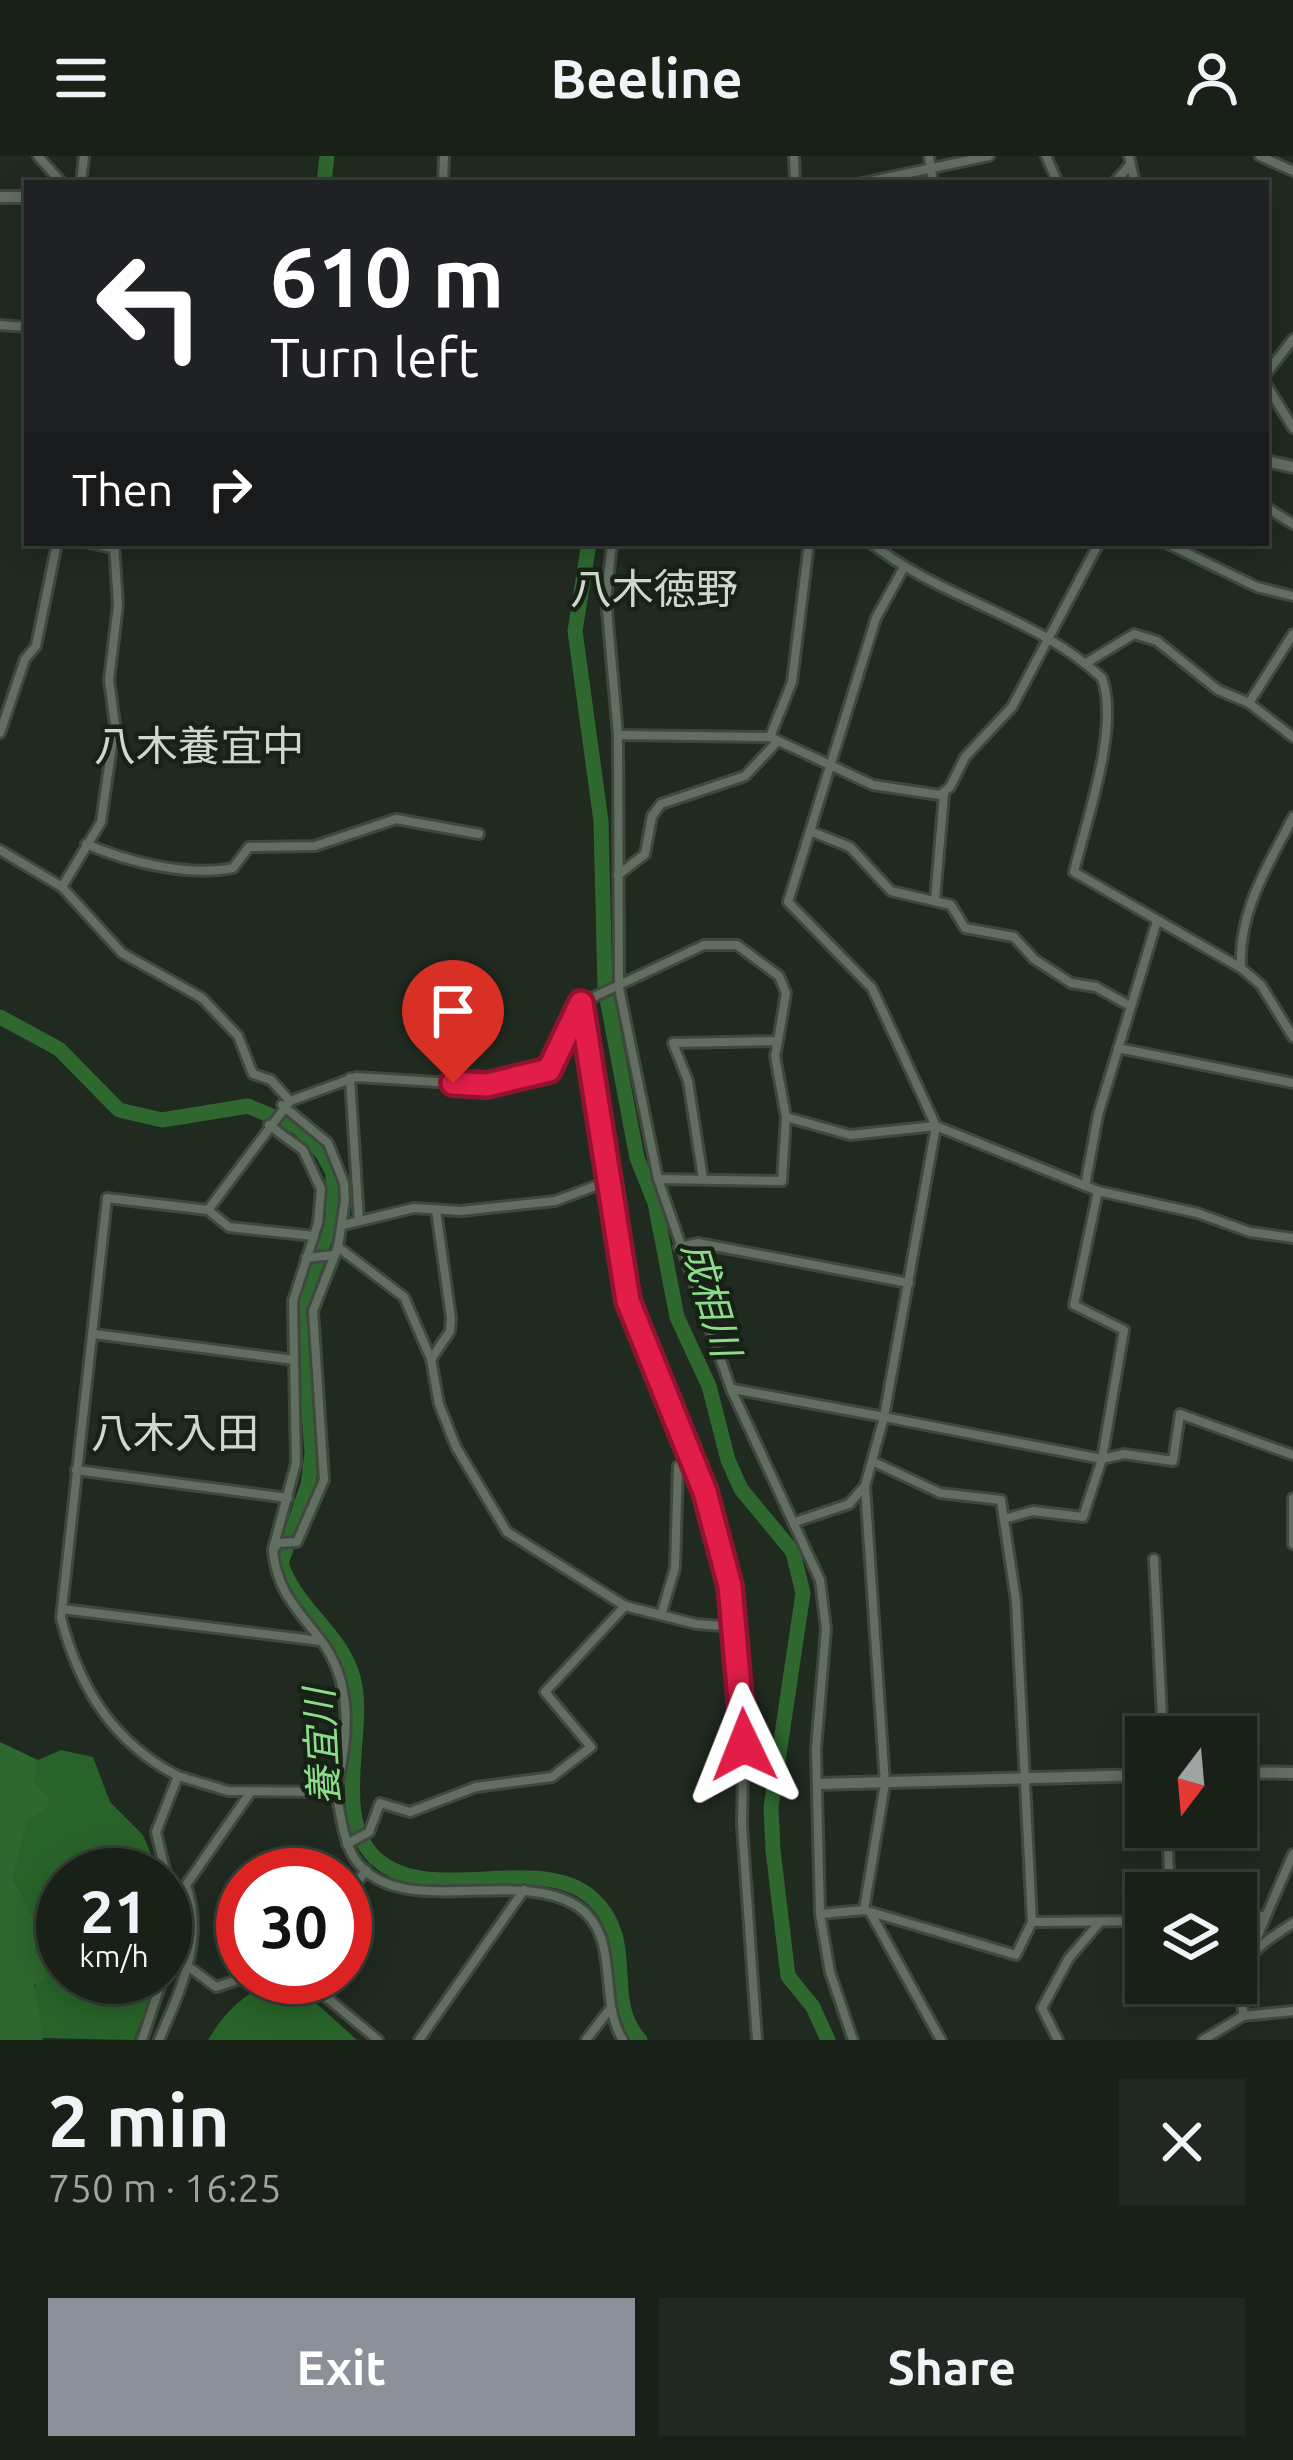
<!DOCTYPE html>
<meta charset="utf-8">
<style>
:root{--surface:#182018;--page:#212821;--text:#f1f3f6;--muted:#9fa3a2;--line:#363e37;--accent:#8c9099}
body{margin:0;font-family:Ubuntu,"Noto Sans JP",sans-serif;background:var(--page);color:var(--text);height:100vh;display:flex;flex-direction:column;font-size:45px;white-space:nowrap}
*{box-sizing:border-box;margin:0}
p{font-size:39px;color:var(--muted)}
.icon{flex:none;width:66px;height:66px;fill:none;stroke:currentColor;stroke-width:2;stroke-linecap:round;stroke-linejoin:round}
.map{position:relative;height:1884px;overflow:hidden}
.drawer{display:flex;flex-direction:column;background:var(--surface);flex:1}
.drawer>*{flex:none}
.guide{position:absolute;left:24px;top:24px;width:1245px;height:366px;border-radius:0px;box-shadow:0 6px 30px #0003,0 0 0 3px var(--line);background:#202124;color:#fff;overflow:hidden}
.needle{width:78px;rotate:196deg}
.controls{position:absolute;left:1125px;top:1560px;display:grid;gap:24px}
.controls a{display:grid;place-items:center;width:132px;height:132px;border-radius:0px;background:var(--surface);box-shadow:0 6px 30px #0003,0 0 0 3px var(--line);font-size:60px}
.speed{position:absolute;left:36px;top:1692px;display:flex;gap:24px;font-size:60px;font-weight:700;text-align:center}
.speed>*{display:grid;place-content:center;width:156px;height:156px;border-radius:50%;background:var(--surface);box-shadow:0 6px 30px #0003,0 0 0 3px var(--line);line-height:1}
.speed small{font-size:30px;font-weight:400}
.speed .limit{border:18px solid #d22;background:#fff;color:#111}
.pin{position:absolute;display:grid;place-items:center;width:102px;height:102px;color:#fff;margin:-123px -51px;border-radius:50% 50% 50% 0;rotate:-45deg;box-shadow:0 0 12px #0007}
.pin .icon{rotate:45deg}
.me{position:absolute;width:132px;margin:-66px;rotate:358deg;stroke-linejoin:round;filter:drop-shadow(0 0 9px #0008)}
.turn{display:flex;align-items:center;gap:42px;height:252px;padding:0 48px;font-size:54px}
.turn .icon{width:156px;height:156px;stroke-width:2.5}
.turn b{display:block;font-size:84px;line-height:102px}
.then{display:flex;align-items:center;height:114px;padding:0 48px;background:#0003;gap:24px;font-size:45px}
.round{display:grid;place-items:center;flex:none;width:126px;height:126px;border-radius:0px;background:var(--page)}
.headline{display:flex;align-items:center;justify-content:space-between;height:204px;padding:0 48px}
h1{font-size:72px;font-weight:700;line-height:90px}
.cta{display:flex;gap:24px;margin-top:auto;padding:24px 48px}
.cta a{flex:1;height:138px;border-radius:0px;background:var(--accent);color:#fff;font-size:48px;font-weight:700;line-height:138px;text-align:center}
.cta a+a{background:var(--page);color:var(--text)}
header{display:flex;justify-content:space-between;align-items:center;height:156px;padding:0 48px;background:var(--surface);font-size:54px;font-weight:700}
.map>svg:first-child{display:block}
.forest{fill:#286329}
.water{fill:#2e682e}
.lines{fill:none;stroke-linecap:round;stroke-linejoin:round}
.river{stroke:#2e682e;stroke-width:15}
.street-casing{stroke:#3f483f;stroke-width:14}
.secondary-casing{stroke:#3f483f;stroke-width:16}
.street{stroke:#626e61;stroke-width:8}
.secondary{stroke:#626e61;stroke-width:10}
.route-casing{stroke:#92132f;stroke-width:30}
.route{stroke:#e11d48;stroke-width:21}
.labels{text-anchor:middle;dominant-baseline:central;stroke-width:9;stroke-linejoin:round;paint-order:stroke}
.water-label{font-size:39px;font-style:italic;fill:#8cdc8a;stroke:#172116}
.quarter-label{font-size:42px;fill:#ccd9cb;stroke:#172116}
</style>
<header><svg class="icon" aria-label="menu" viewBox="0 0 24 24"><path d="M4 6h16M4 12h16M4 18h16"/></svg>Beeline<svg class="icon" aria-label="person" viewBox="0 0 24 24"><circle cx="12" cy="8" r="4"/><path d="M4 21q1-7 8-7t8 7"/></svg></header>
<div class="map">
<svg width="1293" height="1884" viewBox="0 0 1293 1884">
<rect width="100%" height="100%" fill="#202a20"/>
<!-- forest -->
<g class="forest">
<path d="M61,1594L93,1601L110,1646L143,1679L155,1708L122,1719H63V1821H158L134,1884L41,1882L32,1837L37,1825L35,1772L13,1722L38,1604Z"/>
<path d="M276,1825L316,1847L357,1884H208C226,1854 244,1837 276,1825Z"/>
</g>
<!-- water -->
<path class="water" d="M0,1586L38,1604L34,1628L50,1642L46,1654L27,1664L13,1722L34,1766L36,1798L47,1810L45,1823L34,1829L43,1884H0Z"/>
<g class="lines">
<!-- river -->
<g class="river">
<path d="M324,27L327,0"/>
<path d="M589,387L575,475L601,665L605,832L637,1002L655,1047L677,1161L709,1230L728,1304L741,1333L793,1396L803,1437L771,1652L773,1694L788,1820L813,1851L828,1884"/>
<path d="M0,861L59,893L119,954L162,964L248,950L298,971L323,998L333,1017V1061L306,1134L302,1166L312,1297L308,1329L281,1407C296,1455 346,1479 355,1530C364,1582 331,1668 380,1706C436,1749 540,1696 592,1742C640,1785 602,1843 640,1884"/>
</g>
<!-- street casing -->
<g class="street-casing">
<g id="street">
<path d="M38,0L62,27"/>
<path d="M794,0L795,27"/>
<path d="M929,0L933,27"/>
<path d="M1046,0L1058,27"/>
<path d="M1129,0L1135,27"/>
<path d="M1260,0L1293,15"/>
<path d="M81,27L84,0"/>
<path d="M443,27L444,0"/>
<path d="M862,27L989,0"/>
<path d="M1114,27L1130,9"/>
<path d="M0,169L27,171"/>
<path d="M1266,218L1293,183"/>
<path d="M1266,228L1293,272"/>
<path d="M1266,351L1293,368"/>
<path d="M89,387L113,392"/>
<path d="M612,387L606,443L618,579"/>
<path d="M871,387C941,443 1036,460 1102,522C1120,571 1086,665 1074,716L1241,812"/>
<path d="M1166,387L1257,431L1293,440"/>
<path d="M903,413L876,462L788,746L872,832L936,970L884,1261L1102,1303L1124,1174L1074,1149L1098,1035"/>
<path d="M1086,507L1134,478L1157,485L1218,534L1249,547L1293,581"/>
<path d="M1249,547L1293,478"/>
<path d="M0,577L25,503L36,490L57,387"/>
<path d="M770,581L792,526L809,387"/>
<path d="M1293,661C1268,710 1238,755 1241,812L1261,829L1293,881"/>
<path d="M810,675L850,691L891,735L951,749L965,772L1014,781L1034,803L1071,827L1096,831L1130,850"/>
<path d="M86,688C128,706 188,721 233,712L249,691L315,690L396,663L479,678"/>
<path d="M0,694L62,731L122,797L202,842L238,880L253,918L271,924L290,945"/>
<path d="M618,719L645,698L652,660L661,648L745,620L776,587"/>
<path d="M62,731L101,666L115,569L109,524L118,449L114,387"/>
<path d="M935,744L944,638"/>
<path d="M581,847L628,1145L705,1336L730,1430L744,1557L742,1669L757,1884"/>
<path d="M1118,892L1293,927"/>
<path d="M350,922L359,1065"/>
<path d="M269,969L303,994L321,1033L318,1067L293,1145L296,1307L273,1393"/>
<path d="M658,1023L782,1025L786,961L850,979L936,970L1098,1035L1197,1057L1250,1076L1293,1082"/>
<path d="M703,1023L688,925L673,887L778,885L775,900L786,961"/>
<path d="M1085,1030L1098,959L1157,765"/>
<path d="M343,1069L414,1052L461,1055L555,1045L609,1025"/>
<path d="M314,1080L229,1071L208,1054L290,945L356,921L486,929L549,914L581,847L704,789H737L779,820L786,837L778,885"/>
<path d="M338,1091L404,1141L431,1203L439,1248L456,1291L507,1376L625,1450L696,1468L737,1471"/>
<path d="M679,1091L698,1087L909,1127"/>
<path d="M306,1102L334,1099"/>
<path d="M94,1178L294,1204"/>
<path d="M432,1202L450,1175L451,1162L436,1054"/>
<path d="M733,1233L884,1261L865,1330L885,1628L864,1754"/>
<path d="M874,1306L940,1337L1001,1344L1016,1445L1032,1766L1146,1765"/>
<path d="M76,1314L288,1342"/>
<path d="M1293,1342V1388"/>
<path d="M1004,1363L1033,1355L1083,1361L1102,1303L1124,1298L1173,1305L1180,1258L1293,1299"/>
<path d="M795,1366L849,1348L864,1331"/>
<path d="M1154,1403L1163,1581"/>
<path d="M62,1453L321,1485"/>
<path d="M661,1459L675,1412L678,1310L692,1305"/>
<path d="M178,1620C113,1587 79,1531 61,1462L107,1042L208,1054"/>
<path d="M336,1636C341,1659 343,1687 357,1706C402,1764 516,1711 577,1750C622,1779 597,1844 623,1884"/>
<path d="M1167,1671L1170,1737"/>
<path d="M347,1688L369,1676L380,1647L410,1656L476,1631L552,1621L591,1591L545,1536L625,1450"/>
<path d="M345,1744L366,1714"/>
<path d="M870,1756L941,1884"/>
<path d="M820,1758L864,1754L1016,1799L1032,1766"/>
<path d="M1236,1761L1266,1760L1293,1698"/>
<path d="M1253,1792L1266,1760"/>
<path d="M165,1799L175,1756L156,1676L178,1620L228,1635L336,1636C348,1585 355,1528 320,1483C297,1453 277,1435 273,1395L278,1387L297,1386L324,1324L313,1155L338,1091L345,1044L344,1027L328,987L282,949"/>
<path d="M189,1811L216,1831L246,1821"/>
<path d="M302,1821L378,1884"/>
<path d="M1243,1860C1240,1802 1246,1798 1293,1767"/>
<path d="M142,1884L163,1821"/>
<path d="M159,1884C181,1832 205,1785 186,1729L250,1637"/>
<path d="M419,1884L524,1734"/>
<path d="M586,1884L609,1854"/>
<path d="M853,1884L830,1816L820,1758L816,1593L826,1473L820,1424L731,1233L658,1023L619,832L618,579L770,581L873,629L940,639L950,631L965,601L1012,551L1099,387"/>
<path d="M1058,1884L1042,1852L1069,1802L1100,1766"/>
<path d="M1203,1884L1243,1860L1293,1855"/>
</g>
</g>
<!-- secondary casing -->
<g class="secondary-casing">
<g id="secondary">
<path d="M0,41H27"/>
<path d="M1266,305L1293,311"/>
<path d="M1236,1616L1293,1617"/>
<path d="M818,1628L1146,1619"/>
</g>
</g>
<!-- street -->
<use href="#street" class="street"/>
<!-- secondary -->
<use href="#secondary" class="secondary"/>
</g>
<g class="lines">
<!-- route casing -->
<g class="route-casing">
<path id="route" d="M453,927L487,929L549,914L581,847L628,1145L705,1336L730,1430L744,1589"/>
</g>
<!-- route -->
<use href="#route" class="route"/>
</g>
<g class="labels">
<!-- water labels -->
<g class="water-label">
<text transform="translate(712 1143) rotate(74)">成相川</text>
<text transform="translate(321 1591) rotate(-93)">養宜川</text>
</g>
<!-- quarter labels -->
<g class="quarter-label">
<text x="654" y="432">八木徳野</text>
<text x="199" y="589">八木養宜中</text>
<text x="175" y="1276">八木入田</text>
</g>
</g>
</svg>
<div class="controls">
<a><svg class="needle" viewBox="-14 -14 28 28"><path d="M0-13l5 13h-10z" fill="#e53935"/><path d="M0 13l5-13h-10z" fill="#9fa3a2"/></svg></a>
<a><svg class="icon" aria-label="layers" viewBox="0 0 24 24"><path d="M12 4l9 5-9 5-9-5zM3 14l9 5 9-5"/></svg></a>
</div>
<div class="speed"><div>21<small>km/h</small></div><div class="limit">30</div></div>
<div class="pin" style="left:453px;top:927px;background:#d93025"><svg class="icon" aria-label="arrive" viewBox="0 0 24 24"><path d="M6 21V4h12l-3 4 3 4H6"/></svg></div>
<svg class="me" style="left:744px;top:1589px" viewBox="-20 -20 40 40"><path d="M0-17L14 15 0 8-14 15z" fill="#e11d48" stroke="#fff" stroke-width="4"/></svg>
<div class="guide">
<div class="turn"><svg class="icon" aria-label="left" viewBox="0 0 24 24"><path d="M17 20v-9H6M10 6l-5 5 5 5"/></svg><div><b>610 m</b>Turn left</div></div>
<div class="then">Then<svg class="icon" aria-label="right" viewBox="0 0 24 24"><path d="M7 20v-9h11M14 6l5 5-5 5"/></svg></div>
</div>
</div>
<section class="drawer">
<div class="headline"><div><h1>2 min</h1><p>750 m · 16:25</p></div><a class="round"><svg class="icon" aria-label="close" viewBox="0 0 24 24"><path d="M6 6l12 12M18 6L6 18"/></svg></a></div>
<div class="cta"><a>Exit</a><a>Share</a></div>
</section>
